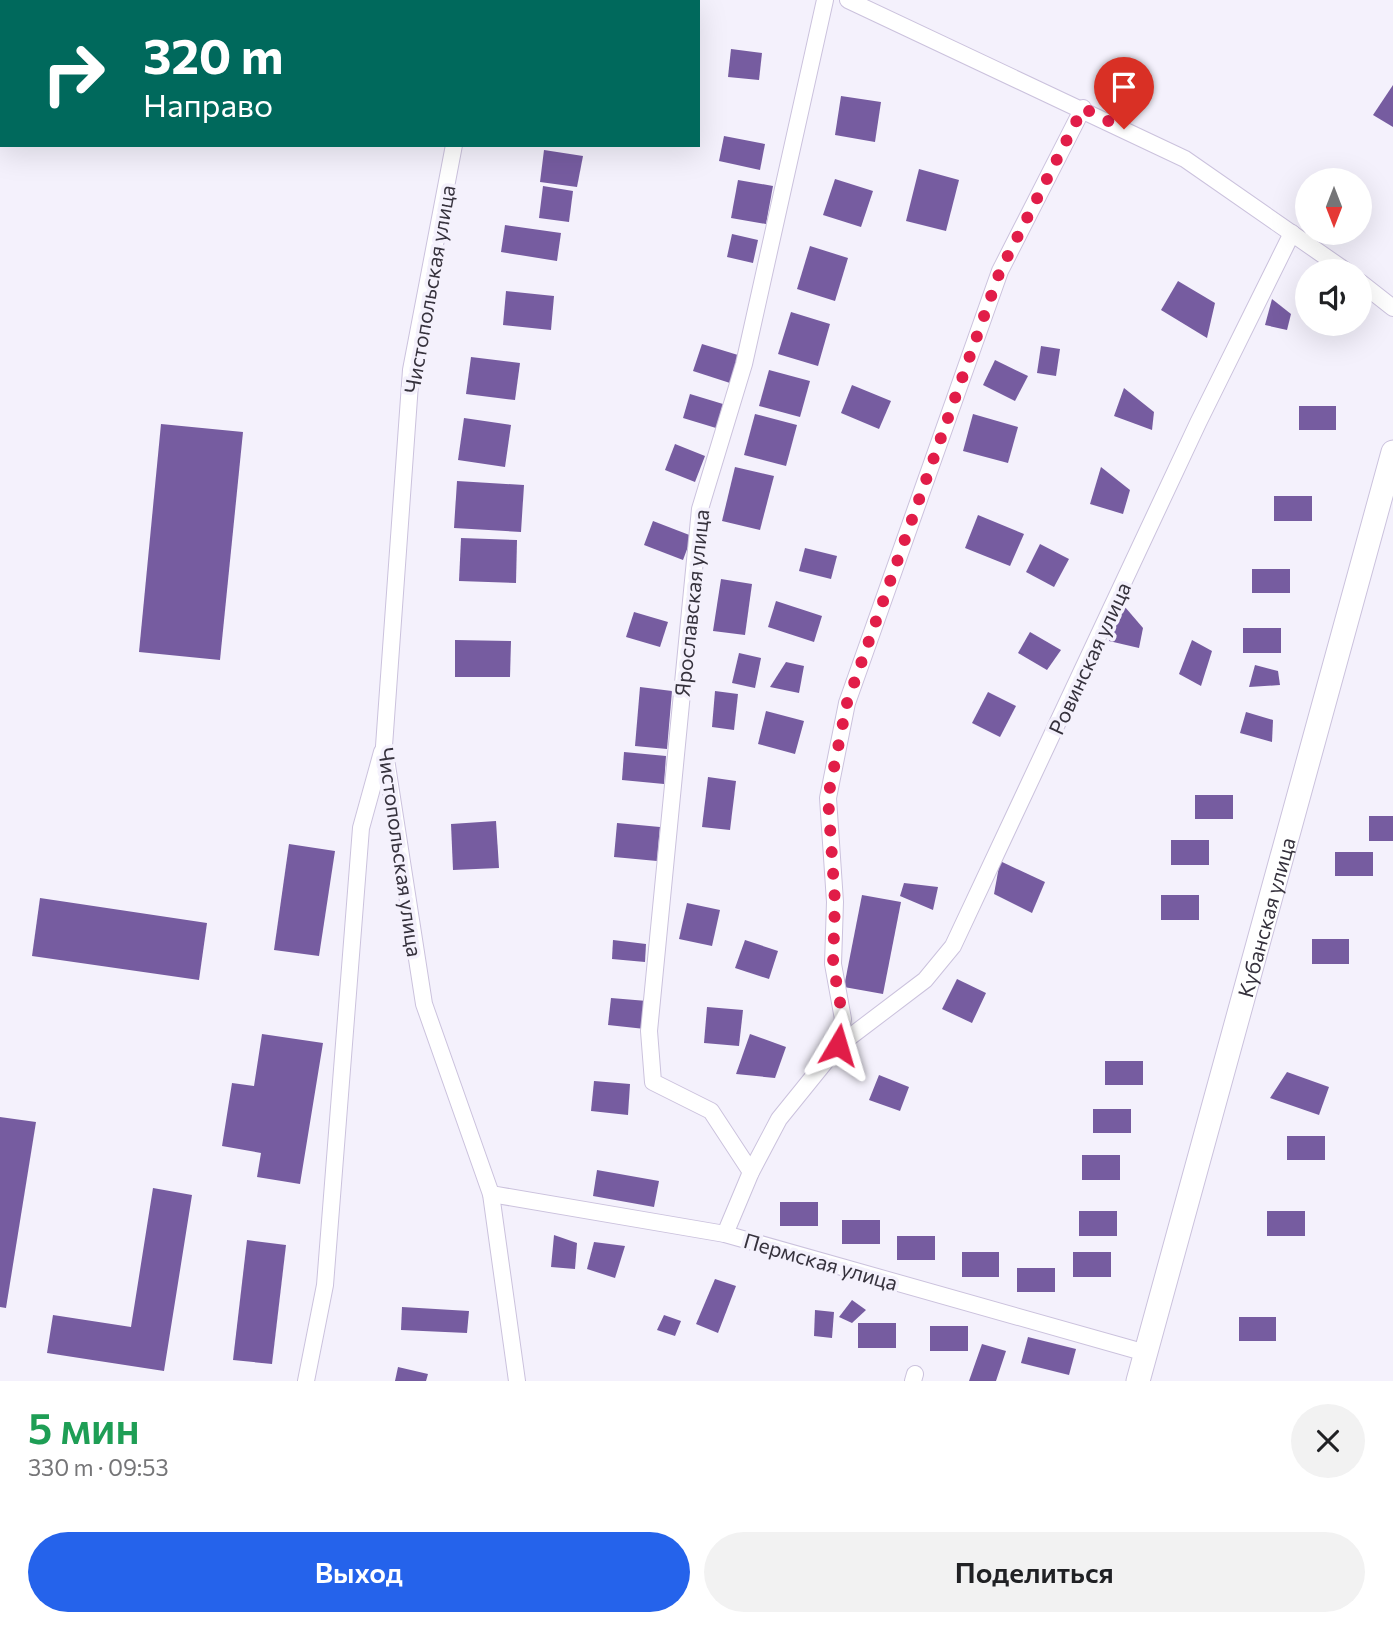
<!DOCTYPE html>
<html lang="ru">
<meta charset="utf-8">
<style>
:root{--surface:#fff;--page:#f2f2f2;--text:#202124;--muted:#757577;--accent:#2563eb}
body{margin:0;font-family:Commissioner,sans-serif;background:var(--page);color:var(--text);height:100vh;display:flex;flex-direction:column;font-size:26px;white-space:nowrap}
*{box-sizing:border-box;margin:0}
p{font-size:23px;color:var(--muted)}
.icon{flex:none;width:38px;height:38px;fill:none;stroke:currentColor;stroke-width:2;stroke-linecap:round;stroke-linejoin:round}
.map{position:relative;height:1381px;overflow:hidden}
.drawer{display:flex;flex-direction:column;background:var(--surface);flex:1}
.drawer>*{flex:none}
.guide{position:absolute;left:0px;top:0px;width:700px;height:147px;box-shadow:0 7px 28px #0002;background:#00695c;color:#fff;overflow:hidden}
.needle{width:46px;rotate:180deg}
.tools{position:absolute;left:1295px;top:168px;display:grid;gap:14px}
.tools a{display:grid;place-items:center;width:77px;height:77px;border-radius:50%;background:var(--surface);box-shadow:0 7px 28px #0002;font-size:35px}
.pin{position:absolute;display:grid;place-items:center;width:60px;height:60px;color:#fff;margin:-72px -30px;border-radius:50% 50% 50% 0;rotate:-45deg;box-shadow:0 0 7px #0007}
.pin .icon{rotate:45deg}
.me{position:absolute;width:77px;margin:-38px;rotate:7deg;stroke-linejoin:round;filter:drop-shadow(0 0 5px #0008)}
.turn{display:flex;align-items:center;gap:24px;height:147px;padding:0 28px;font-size:32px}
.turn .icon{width:91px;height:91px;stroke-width:2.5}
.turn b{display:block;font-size:49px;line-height:60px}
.round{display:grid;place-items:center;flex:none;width:74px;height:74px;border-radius:37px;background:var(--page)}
.headline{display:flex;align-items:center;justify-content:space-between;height:119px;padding:0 28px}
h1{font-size:42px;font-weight:600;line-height:52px;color:#1e9e55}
.action{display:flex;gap:14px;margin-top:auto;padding:14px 28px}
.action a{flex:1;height:80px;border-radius:42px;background:var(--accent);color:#fff;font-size:28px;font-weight:600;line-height:80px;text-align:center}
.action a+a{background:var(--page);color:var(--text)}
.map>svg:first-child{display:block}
.building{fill:#765ca0}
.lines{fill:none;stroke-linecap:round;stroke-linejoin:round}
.street-casing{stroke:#cbc2dd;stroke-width:18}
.secondary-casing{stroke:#cbc2dd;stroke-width:25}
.street{stroke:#fff;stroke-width:16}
.secondary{stroke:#fff;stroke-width:23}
.rail-casing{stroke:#585560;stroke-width:8}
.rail{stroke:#f4f1fc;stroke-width:5;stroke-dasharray:16;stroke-linecap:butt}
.route{stroke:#e11d48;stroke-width:12;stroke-dasharray:0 21.6}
.labels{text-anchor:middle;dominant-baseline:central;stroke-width:7;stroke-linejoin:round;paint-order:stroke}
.street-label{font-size:21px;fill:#36323d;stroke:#f4f1fc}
</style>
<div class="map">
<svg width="1393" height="1381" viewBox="0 0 1393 1381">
<rect width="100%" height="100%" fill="#f4f1fc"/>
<!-- building -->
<g class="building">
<path d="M731,49L762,53L759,80L728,77Z"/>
<path d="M1393,85V127L1373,115Z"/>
<path d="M841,96L881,102L875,142L835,135Z"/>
<path d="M724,136L765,144L760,170L719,161Z"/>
<path d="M544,150L583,156L577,187L540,182Z"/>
<path d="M919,169L959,180L946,231L906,221Z"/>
<path d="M835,179L873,191L861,227L823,215Z"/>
<path d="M738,180L773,186L766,224L731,218Z"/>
<path d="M543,186L573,191L569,222L539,218Z"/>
<path d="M505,225L561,233L557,261L501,252Z"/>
<path d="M732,234L758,240L753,263L727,257Z"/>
<path d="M810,246L848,258L835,301L797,289Z"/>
<path d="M1178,281L1215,303L1207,338L1161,310Z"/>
<path d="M506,291L554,296L551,330L503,325Z"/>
<path d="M1272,299L1291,314L1287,330L1265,325Z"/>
<path d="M791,312L830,324L818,366L778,354Z"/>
<path d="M702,344L738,355L730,383L693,371Z"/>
<path d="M1041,346L1060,349L1056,376L1037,373Z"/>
<path d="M471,357L520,363L515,400L466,394Z"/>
<path d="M995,360L1028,376L1015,401L983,385Z"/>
<path d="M769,370L810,381L800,417L759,406Z"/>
<path d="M852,385L891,401L879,429L841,413Z"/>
<path d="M1124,388L1154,412L1152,430L1114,416Z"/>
<path d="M690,394L723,404L716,428L683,418Z"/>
<rect x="1299" y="406" width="37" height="24"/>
<path d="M755,414L797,425L786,466L744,455Z"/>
<path d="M973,414L1018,427L1008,463L963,451Z"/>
<path d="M464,418L511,425L505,467L458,460Z"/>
<path d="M161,424L243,432L220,660L139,652Z"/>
<path d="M675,444L705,456L695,482L665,470Z"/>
<path d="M735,467L774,476L760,530L722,521Z"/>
<path d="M1101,467L1130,490L1123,514L1090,504Z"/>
<path d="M457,481L524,485L521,532L454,528Z"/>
<rect x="1274" y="496" width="38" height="25"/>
<path d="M978,515L1024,534L1010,566L965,548Z"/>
<path d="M653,521L692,536L683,560L644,545Z"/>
<path d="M461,538L517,540L516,583L459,581Z"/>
<path d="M1040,544L1069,559L1054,587L1026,572Z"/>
<path d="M805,548L837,556L831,579L799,571Z"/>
<rect x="1252" y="569" width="38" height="24"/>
<path d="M721,579L752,584L745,635L713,631Z"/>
<path d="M776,601L822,616L814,642L768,627Z"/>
<path d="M1125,607L1143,628L1139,648L1109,641Z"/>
<path d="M634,612L668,622L660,647L626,637Z"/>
<rect x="1243" y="628" width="38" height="25"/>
<path d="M1030,632L1061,650L1047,670L1018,653Z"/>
<path d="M455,640L511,641L510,677H455Z"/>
<path d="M1192,640L1212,651L1201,686L1179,674Z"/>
<path d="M739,653L761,658L755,688L732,683Z"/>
<path d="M786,662L804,666L799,693L770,687Z"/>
<path d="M1255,665L1278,671L1280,685L1249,687Z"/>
<path d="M640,687L672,691L667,749L635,746Z"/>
<path d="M715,691L738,694L734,730L712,727Z"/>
<path d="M988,692L1016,706L1000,737L972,723Z"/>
<path d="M766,711L804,721L795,754L758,744Z"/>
<path d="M1246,712L1273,720L1272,742L1240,733Z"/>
<path d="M624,752L666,756L664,784L622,780Z"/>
<path d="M708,777L736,781L730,830L702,827Z"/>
<rect x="1195" y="795" width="38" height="24"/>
<rect x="1369" y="816" width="24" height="25"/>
<path d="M496,821L499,868L453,870L451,824Z"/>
<path d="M617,823L660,827L657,861L614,857Z"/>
<rect x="1171" y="840" width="38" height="25"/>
<path d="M289,844L335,851L319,956L274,950Z"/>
<rect x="1335" y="852" width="38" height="24"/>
<path d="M1000,861L1045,882L1032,913L994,894Z"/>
<path d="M904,883L938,887L933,910L900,896Z"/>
<path d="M862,895L901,902L883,994L844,987Z"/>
<rect x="1161" y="895" width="38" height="25"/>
<path d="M40,898L207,923L199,980L32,956Z"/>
<path d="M687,903L720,910L712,946L679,939Z"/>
<rect x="1312" y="939" width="37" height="25"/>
<path d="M613,940L646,944L645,962L612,959Z"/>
<path d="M745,940L778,951L769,979L735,968Z"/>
<path d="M957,979L986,993L972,1023L942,1009Z"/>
<path d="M611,998L647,1001L645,1029L608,1025Z"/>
<path d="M707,1007L743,1010L739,1046L704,1043Z"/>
<path d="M262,1034L323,1043L300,1184L257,1177L261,1153L222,1146L232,1083L254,1086Z"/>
<path d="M750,1034L786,1047L775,1078L736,1074Z"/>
<rect x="1105" y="1061" width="38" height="24"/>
<path d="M1287,1072L1329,1087L1319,1115L1270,1098Z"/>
<path d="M879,1075L909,1087L900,1111L869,1100Z"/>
<path d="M594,1081L630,1084L628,1115L591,1111Z"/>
<rect x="1093" y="1109" width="38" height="24"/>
<path d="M0,1117L36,1122L6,1308L0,1307Z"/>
<rect x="1287" y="1136" width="38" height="24"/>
<rect x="1082" y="1155" width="38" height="25"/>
<path d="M597,1170L659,1181L654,1207L593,1196Z"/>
<path d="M153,1188L192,1195L164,1371L47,1353L53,1315L131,1327Z"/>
<rect x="780" y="1202" width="38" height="24"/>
<rect x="1079" y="1211" width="38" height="25"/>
<rect x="1267" y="1211" width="38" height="25"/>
<rect x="842" y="1220" width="38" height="24"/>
<path d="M554,1235L577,1243L575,1269L551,1267Z"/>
<rect x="897" y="1236" width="38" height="24"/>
<path d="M247,1240L286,1245L272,1364L233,1360Z"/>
<path d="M594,1242L625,1246L615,1278L587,1269Z"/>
<rect x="962" y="1252" width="37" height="25"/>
<rect x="1073" y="1252" width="38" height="25"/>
<rect x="1017" y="1268" width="38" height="24"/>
<path d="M715,1279L736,1286L718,1333L696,1324Z"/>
<path d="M852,1300L866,1310L852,1323L839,1317Z"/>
<path d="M402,1307L469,1311L467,1333L401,1330Z"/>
<path d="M815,1310L834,1312L832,1338L814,1336Z"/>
<path d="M664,1315L681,1321L675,1336L657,1330Z"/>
<rect x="1239" y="1317" width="37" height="24"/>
<rect x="858" y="1323" width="38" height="25"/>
<rect x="930" y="1326" width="38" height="25"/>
<path d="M1028,1337L1076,1349L1069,1375L1021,1363Z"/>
<path d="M982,1344L1006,1351L996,1381H969Z"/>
<path d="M398,1367L428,1374L426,1381H395Z"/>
</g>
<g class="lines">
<!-- street casing -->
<g class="street-casing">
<g id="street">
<path d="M848,0L1185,159L1346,271"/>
<path d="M555,2L557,0"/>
<path d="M454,145L411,370L384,746L424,1004L491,1194L517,1381"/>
<path d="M1360,282L1393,308"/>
<path d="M838,1046L925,980L953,946L1198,423L1292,233"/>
<path d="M751,1172L711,1111L653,1082L649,1031L700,509L744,364L825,0"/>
<path d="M491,1194L725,1234L1146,1353"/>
<path d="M725,1234L751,1172L779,1119L838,1046L843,1019L833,964L835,902L828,798L847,703L1000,271L1083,108"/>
<path d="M306,1381L325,1285L361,828L382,752"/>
<path d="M913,1381L915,1374"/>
</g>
</g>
<!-- secondary casing -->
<g class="secondary-casing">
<g id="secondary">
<path id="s1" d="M1138,1381L1393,452"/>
</g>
</g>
<!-- street -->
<use href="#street" class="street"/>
<!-- secondary -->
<use href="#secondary" class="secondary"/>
<!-- rail casing -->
<g class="rail-casing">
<g id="rail">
<path d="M146,2L148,0"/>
<path d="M0,102L2,101"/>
</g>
</g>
<!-- rail -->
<use href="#rail" class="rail"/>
</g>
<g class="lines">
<!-- route -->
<path class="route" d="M838,1045L843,1019L833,964L835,902L828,797L847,703L1000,271L1083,108L1124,129"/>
</g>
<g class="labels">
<!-- street labels -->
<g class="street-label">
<text transform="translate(429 289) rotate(-80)">Чистопольская улица</text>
<text transform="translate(691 603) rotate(-84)">Ярославская улица</text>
<text transform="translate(1089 658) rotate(-65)">Ровинская улица</text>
<text transform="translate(401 852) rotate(82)">Чистопольская улица</text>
<text stroke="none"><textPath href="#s1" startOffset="481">Кубанская улица</textPath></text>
<text transform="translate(821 1261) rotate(16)">Пермская улица</text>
</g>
</g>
</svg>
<div class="tools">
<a><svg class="needle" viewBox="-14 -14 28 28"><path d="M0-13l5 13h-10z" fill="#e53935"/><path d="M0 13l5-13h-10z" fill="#757577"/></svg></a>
<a><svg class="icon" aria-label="sound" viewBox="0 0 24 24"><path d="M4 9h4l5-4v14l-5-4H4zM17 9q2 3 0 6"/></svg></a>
</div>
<div class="pin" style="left:1124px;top:129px;background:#d93025"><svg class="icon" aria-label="arrive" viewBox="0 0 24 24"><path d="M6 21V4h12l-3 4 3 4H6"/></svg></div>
<svg class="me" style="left:838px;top:1045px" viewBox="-20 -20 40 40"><path d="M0-17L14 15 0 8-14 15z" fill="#e11d48" stroke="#fff" stroke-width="4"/></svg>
<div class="guide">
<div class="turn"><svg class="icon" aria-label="right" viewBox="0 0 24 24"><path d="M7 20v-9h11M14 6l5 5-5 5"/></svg><div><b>320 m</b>Направо</div></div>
</div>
</div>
<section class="drawer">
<div class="headline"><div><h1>5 мин</h1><p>330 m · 09:53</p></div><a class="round"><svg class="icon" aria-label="close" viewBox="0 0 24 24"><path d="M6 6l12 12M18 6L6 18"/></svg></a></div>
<div class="action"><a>Выход</a><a>Поделиться</a></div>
</section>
